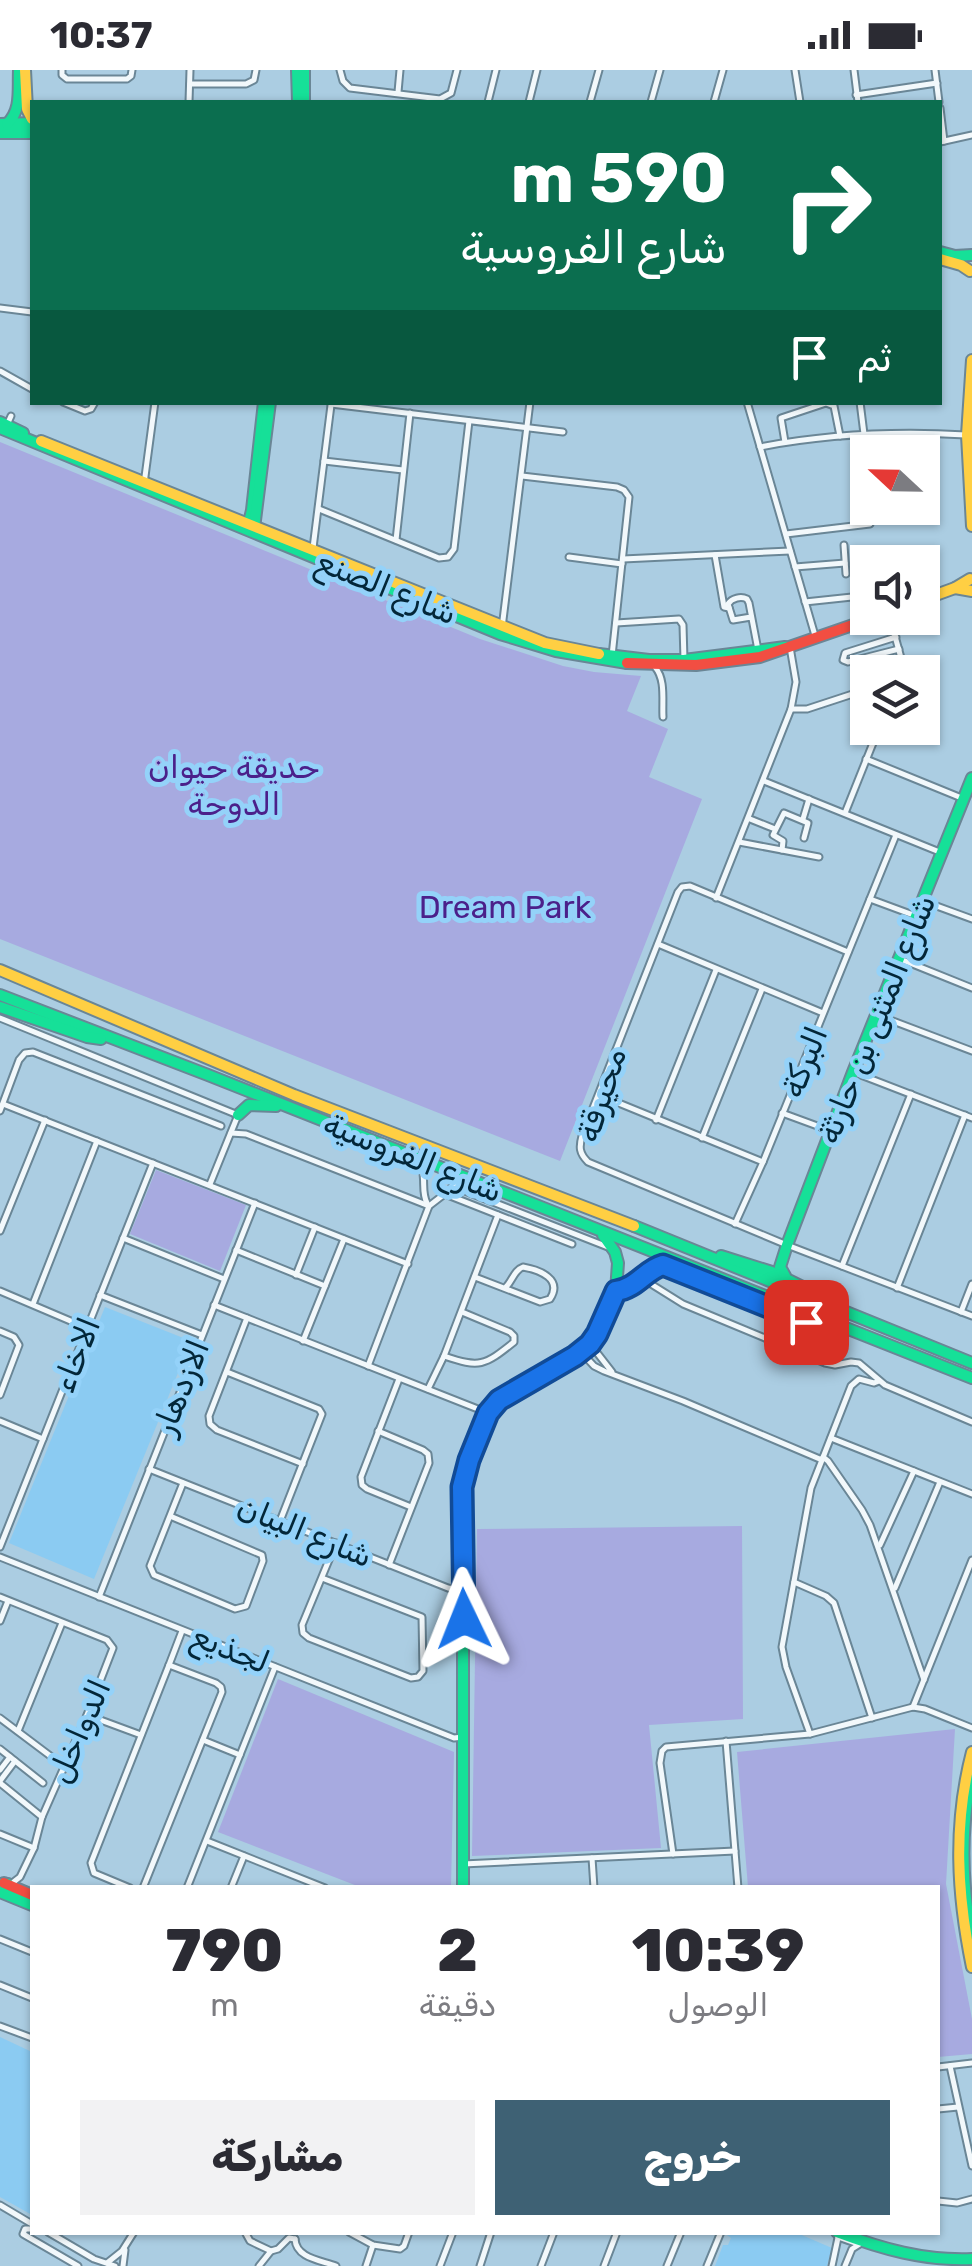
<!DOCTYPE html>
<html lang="ar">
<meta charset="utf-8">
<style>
:root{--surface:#fff;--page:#f2f2f3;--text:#2b2b33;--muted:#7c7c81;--accent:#3e6174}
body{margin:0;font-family:Rubik,Cairo,sans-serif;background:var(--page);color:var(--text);direction:rtl;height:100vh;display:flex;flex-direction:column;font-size:38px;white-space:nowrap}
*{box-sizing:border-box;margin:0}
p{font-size:32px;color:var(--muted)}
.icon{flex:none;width:55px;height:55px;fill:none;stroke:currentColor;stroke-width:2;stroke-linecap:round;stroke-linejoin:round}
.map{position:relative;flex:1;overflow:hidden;direction:ltr}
.sheet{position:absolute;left:30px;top:1815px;width:910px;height:350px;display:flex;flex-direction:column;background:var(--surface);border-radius:0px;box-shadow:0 2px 8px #0004;direction:rtl}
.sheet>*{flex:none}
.guide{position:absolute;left:30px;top:30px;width:912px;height:305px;border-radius:0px;box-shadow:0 2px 8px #0004;direction:rtl;background:#0b6e4f;color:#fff;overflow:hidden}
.needle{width:65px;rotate:292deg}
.controls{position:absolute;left:850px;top:365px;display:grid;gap:20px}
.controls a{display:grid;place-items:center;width:90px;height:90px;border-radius:0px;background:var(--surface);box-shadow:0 2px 8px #0004;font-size:50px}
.pin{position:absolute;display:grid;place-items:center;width:85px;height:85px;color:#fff;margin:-42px;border-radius:20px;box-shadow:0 5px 15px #0006}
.me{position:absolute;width:110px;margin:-55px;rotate:358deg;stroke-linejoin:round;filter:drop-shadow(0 0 8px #0008)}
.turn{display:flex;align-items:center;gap:35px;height:210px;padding:0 50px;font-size:45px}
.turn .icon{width:130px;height:130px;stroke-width:2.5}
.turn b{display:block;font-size:70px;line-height:85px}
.then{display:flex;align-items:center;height:95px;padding:0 50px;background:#0003;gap:20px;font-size:38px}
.eta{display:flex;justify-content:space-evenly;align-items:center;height:170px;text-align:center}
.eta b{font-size:60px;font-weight:800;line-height:70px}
.action{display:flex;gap:20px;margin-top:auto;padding:20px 50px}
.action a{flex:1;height:115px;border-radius:0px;background:var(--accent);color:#fff;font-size:40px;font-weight:800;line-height:115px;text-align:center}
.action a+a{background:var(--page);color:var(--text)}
.status{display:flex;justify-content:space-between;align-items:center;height:70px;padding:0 50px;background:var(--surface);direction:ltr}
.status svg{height:28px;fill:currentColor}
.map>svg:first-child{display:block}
.built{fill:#8bcbf2}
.green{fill:#a7aae0}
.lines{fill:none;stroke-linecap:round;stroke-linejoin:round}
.street-casing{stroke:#6a8696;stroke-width:9}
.fast-casing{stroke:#6a8696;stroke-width:14}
.slow-casing{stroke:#6a8696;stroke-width:14}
.jam-casing{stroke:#6a8696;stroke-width:14}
.street{stroke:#f2f8fb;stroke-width:5}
.fast{stroke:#16e098;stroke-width:10}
.slow{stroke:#ffcf43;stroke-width:10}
.jam{stroke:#f24e42;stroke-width:10}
.route-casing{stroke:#114b97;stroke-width:25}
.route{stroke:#1a73e8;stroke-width:18}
.labels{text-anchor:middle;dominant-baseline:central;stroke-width:10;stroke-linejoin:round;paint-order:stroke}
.street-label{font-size:32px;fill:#032739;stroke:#94d2f9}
.park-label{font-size:32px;fill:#4b208a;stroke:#94d2f9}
</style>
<div class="status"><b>10:37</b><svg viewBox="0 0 49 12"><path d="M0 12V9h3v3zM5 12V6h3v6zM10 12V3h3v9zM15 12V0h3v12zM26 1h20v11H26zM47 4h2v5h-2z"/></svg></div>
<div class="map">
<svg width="972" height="2196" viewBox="0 0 972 2196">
<rect width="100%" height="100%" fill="#abcde2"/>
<!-- built -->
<g class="built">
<path d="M105,1237L191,1271L94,1509L9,1473Z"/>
<path d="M0,1967L32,1982V2145L0,2127Z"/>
<path d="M728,2163H797L832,2178L827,2196H715L723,2175H728L731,2168L727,2165Z"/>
</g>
<!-- green -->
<g class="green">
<path d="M0,372L480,569L563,596L594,602L641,606L627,641L668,659L649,707L702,729L560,1091L0,869Z"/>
<path d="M156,1100L246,1135L220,1201L130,1164Z"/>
<path d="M742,1456L743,1649L649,1655L661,1778L472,1786L477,1459Z"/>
<path d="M278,1609L454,1682L451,1817H360L218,1762Z"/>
<path d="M955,1659L946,1814L972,1949V1984L938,1987V1818L748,1817L737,1682Z"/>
</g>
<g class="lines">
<!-- street casing -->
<g class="street-casing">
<g id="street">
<path d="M62,0V5L67,9H127L131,6L132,0"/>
<path d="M340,0L343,11L350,18L440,29L451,23L457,0"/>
<path d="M795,0L800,32"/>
<path d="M854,0L858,32"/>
<path d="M935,0L939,32"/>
<path d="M190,14H246L254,10L256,0"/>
<path d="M398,22L400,0"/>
<path d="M856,25L937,13"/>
<path d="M189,32L190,0"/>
<path d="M488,32L496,0"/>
<path d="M529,32L537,0"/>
<path d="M590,32L599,0"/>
<path d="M651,32L660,0"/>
<path d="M714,32L723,0"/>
<path d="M940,38L944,71"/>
<path d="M940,72L972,65"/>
<path d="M0,238L32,242"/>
<path d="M0,301L32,319"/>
<path d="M63,332L85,341L91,339L95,332"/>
<path d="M747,332L816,569"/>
<path d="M860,332L864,364"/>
<path d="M331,334L563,362"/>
<path d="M7,355L11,346"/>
<path d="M785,372L781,348L826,333L834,336L840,366"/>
<path d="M760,377C828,364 897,361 966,365"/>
<path d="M324,391L403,400"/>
<path d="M522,406L617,417L624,420L629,427L612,586"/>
<path d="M144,414L155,332"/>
<path d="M319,439L439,488L448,487L454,479L469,351"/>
<path d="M786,464L870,454L871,441"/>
<path d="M396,470L410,343"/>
<path d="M844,475L846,504"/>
<path d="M313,478L331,335"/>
<path d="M715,485L724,537L729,538"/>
<path d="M569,487L622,494"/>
<path d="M623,489L790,481"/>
<path d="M795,497L845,493"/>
<path d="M805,532L852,527"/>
<path d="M751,547L733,550L728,534C732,528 741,526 747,529L749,533L758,580"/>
<path d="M890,548L901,588L900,602"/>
<path d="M616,553L679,549L683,555L684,590"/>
<path d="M502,558L530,332"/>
<path d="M896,567L845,583L843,590L848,592L899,579"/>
<path d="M655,597C666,610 662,630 663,647"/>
<path d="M791,639H807L868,619"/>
<path d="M866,689L964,729"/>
<path d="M764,711L942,783"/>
<path d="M845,743L879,658"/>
<path d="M750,749L775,759"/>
<path d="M803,749L809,729"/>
<path d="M739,772L819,787"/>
<path d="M782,780L783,771L773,765L784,743L808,753L804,768"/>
<path d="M716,828L791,639L796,612L790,577"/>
<path d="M870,829L916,846"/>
<path d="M923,831L972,849"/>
<path d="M658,874L823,943"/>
<path d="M848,882L690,816L682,817L678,822L582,1066C579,1077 579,1083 588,1092L787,1175L972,1246"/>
<path d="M900,889L972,918"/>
<path d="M877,945L972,981"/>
<path d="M0,948L238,1045L210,1114"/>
<path d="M853,1002L972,1048"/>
<path d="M599,1025L763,1092"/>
<path d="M3,1034L408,1194"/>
<path d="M0,1041L19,990L25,983L33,982L221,1056"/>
<path d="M782,1043L831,1061"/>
<path d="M656,1050L716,900"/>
<path d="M231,1063L246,1064L429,1136"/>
<path d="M702,1068L762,919"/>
<path d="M418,1092C428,1105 420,1120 427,1133"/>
<path d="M452,1116L613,1179"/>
<path d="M445,1124L572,1174"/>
<path d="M735,1154L763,1092L896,765"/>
<path d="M0,1161L45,1050"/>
<path d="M123,1168L224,1209"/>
<path d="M236,1180L325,1216"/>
<path d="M842,1196L911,1024"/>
<path d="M296,1205L315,1157"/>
<path d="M475,1207L540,1232L550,1229C563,1209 540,1200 523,1197C514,1200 512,1212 505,1218"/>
<path d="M643,1209L683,1234L825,1293L835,1295L851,1292L859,1293L885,1315L972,1352"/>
<path d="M897,1218L965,1045"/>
<path d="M0,1221L87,1258"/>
<path d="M100,1225L202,1265"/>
<path d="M33,1234L97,1071"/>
<path d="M214,1235L488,1343"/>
<path d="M961,1242L972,1214"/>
<path d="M247,1248L209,1346L210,1354L217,1360L303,1394"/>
<path d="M0,1261L14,1267L19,1275L0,1325"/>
<path d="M303,1271L344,1169"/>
<path d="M591,1275L612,1302"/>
<path d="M581,1282L594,1296L604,1301L683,1331L822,1390"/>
<path d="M444,1286C480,1298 484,1296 514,1272V1266L510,1262L462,1242"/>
<path d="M368,1296L429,1136L464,1109"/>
<path d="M227,1302L319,1339L322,1344L280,1451"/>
<path d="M399,1309L361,1407L362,1415L367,1419L411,1437"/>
<path d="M428,1319L444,1286L498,1145"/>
<path d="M0,1351L43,1369"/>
<path d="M378,1361L423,1380L428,1384L429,1393L389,1495"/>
<path d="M831,1368L972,1424"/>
<path d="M823,1387L828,1391L862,1440L870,1455L924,1610"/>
<path d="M149,1399L448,1518L457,1520L463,1518"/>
<path d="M170,1446L262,1485L263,1491L246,1536L235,1539L154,1505L150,1496L183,1413"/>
<path d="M880,1475L914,1401"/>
<path d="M0,1477L153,1093"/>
<path d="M0,1487L454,1668L463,1667"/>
<path d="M322,1508L422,1547L423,1601L418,1607L411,1608L309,1568L303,1563L302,1555L336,1473"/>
<path d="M794,1512L826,1526L834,1533L872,1648"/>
<path d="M895,1518L940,1412"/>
<path d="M0,1527L107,1570L113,1578L87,1645L42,1747L34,1778L20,1807L11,1814"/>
<path d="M99,1527L255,1133"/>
<path d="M0,1551L8,1531"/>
<path d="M169,1595L182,1561"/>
<path d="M913,1637L972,1490"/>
<path d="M87,1645L141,1665"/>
<path d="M0,1648L65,1697"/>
<path d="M18,1661L62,1553"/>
<path d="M810,1664L786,1597L782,1577L811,1418L851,1316L859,1309L874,1313L879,1311"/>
<path d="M203,1670L240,1685"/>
<path d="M726,1671L738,1818"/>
<path d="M0,1679L43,1713"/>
<path d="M0,1700L10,1687"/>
<path d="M0,1711L15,1691"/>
<path d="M0,1713L42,1747"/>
<path d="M0,1764L34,1778"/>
<path d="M207,1771L325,1818"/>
<path d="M673,1784L660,1693L662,1681L666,1677L810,1664L913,1637L925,1639L972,1658"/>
<path d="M592,1788L594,1818"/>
<path d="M463,1794L735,1781"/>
<path d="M130,1818L94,1803L91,1793L169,1595L216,1613L221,1617L222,1622L143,1818"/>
<path d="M187,1818L275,1597"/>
<path d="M231,1818L244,1786"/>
<path d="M0,1869L32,1882"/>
<path d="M0,1915L32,1928"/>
<path d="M0,1956L32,1968"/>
<path d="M950,1996L972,2096"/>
<path d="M938,1997L972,1993"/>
<path d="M938,2039L958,2037"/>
<path d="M938,2131L957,2133L972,2129"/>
<path d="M0,2135L32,2154"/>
<path d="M32,2159H25L23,2164L78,2196"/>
<path d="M48,2162L94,2189L115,2196"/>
<path d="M245,2162L250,2171L271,2181"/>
<path d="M349,2162L373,2175L400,2179L404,2176L409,2162"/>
<path d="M838,2167L858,2174"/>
<path d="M295,2169C296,2188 320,2190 336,2196"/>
<path d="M107,2193L122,2181L134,2162"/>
<path d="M123,2196L125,2180"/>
<path d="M259,2196L271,2181L278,2179L289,2168L295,2169"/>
<path d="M366,2196L373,2175"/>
<path d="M440,2196L453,2162"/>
<path d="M480,2196L491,2162"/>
<path d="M541,2196L554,2162"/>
<path d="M604,2196L617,2162"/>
<path d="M667,2196L681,2162"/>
<path d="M707,2196L721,2162"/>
<path d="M832,2196L839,2163"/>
<path d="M845,2196L852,2179L863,2172"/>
</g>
</g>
<!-- fast casing -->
<g class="fast-casing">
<g id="fast">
<path d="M297,0L298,32"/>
<path d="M304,0V32"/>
<path d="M0,54L32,53"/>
<path d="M7,54C22,40 18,20 19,0"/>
<path d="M0,63H32"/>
<path d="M940,182L955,186L972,185"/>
<path d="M0,352L23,363"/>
<path d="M0,358L500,564L556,581L627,593"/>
<path d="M248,457L252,440L264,332"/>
<path d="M254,458L270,332"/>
<path d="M599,584L649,590H684L785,577"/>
<path d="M0,925L208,1005L972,1308"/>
<path d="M0,937L87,967L101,969"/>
<path d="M238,1045L249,1035L276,1036"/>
<path d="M634,1156L972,1293"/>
<path d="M721,1186L772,1202L819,1225"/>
<path d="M785,1206L780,1197L787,1175L853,1002L972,708"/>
<path d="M972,1704C960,1759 961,1812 972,1867"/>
<path d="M0,1814H8"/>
<path d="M463,1818V1410L485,1350L494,1334L575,1286L590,1274L597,1264L616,1221L618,1193L615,1182L603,1165"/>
<path d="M0,1822L32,1835"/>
<path d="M837,2162C882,2179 924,2191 972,2189"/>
</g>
</g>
<!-- slow casing -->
<g class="slow-casing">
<g id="slow">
<path d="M25,0L27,39L32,49"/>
<path d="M940,189L961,195L970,201"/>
<path d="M972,290L967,365L972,456"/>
<path d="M41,371L545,573L599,584"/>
<path d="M955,518L972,521"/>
<path d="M922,530L955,518L970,509"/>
<path d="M0,900L294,1025L634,1156"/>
<path d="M616,1221L630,1216L663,1195L796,1249L823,1251"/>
<path d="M972,1682C953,1755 957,1824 972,1897"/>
</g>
</g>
<!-- jam casing -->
<g class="jam-casing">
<g id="jam">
<path d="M627,593L696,595L760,587L873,548"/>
<path d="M4,1813L32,1825"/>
</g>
</g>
<!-- street -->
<use href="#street" class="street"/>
<!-- fast -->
<use href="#fast" class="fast"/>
<!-- slow -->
<use href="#slow" class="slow"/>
<!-- jam -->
<use href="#jam" class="jam"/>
</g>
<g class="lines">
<!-- route casing -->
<g class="route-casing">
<path id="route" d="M464,1549L462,1417L469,1390L488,1343L499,1330L575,1286L590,1274L597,1264L616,1221C637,1218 645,1200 663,1195L806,1252"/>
</g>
<!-- route -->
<use href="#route" class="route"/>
</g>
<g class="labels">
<!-- street labels -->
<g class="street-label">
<text transform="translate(387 517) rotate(22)">شارع الصنع</text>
<text transform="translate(876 949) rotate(-68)">شارع المثنى بن حارثة</text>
<text transform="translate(804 992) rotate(-68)">البركة</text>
<text transform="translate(601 1025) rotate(-72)">محيرقة</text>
<text transform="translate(413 1087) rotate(22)">شارع الفروسية</text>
<text transform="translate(76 1285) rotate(-68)">الاخاء</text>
<text transform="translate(181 1317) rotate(-68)">الازدهار</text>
<text transform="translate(305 1461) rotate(22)">شارع البيان</text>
<text transform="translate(231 1579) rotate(22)">لجذيع</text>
<text transform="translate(79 1661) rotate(-66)">الدواخل</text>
</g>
<!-- park labels -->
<g class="park-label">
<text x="234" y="697">حديقة حيوان<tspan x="234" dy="37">الدوحة</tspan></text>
<text x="505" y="837">Dream Park</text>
</g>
</g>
</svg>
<div class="controls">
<a><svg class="needle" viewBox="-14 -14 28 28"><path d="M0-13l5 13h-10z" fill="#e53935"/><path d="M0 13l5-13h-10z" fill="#7c7c81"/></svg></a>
<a><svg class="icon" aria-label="sound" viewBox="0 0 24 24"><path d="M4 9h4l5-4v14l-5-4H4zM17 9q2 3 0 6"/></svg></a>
<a><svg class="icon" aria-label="layers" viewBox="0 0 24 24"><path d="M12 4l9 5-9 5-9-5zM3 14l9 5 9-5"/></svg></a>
</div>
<div class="pin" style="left:806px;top:1252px;background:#d93025"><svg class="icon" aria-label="arrive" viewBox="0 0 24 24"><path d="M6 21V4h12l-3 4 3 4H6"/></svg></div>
<svg class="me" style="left:464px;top:1549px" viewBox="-20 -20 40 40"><path d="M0-17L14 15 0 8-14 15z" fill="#1a73e8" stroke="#fff" stroke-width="4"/></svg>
<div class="guide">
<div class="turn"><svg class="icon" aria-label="right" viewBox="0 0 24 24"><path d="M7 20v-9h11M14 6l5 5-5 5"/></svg><div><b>590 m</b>شارع الفروسية</div></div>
<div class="then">ثم<svg class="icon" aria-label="arrive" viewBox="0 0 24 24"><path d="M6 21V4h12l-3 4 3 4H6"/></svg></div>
</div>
<section class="sheet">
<div class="eta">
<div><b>10:39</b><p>الوصول</p></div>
<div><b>2</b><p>دقيقة</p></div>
<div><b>790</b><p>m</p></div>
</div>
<div class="action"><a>خروج</a><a>مشاركة</a></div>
</section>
</div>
